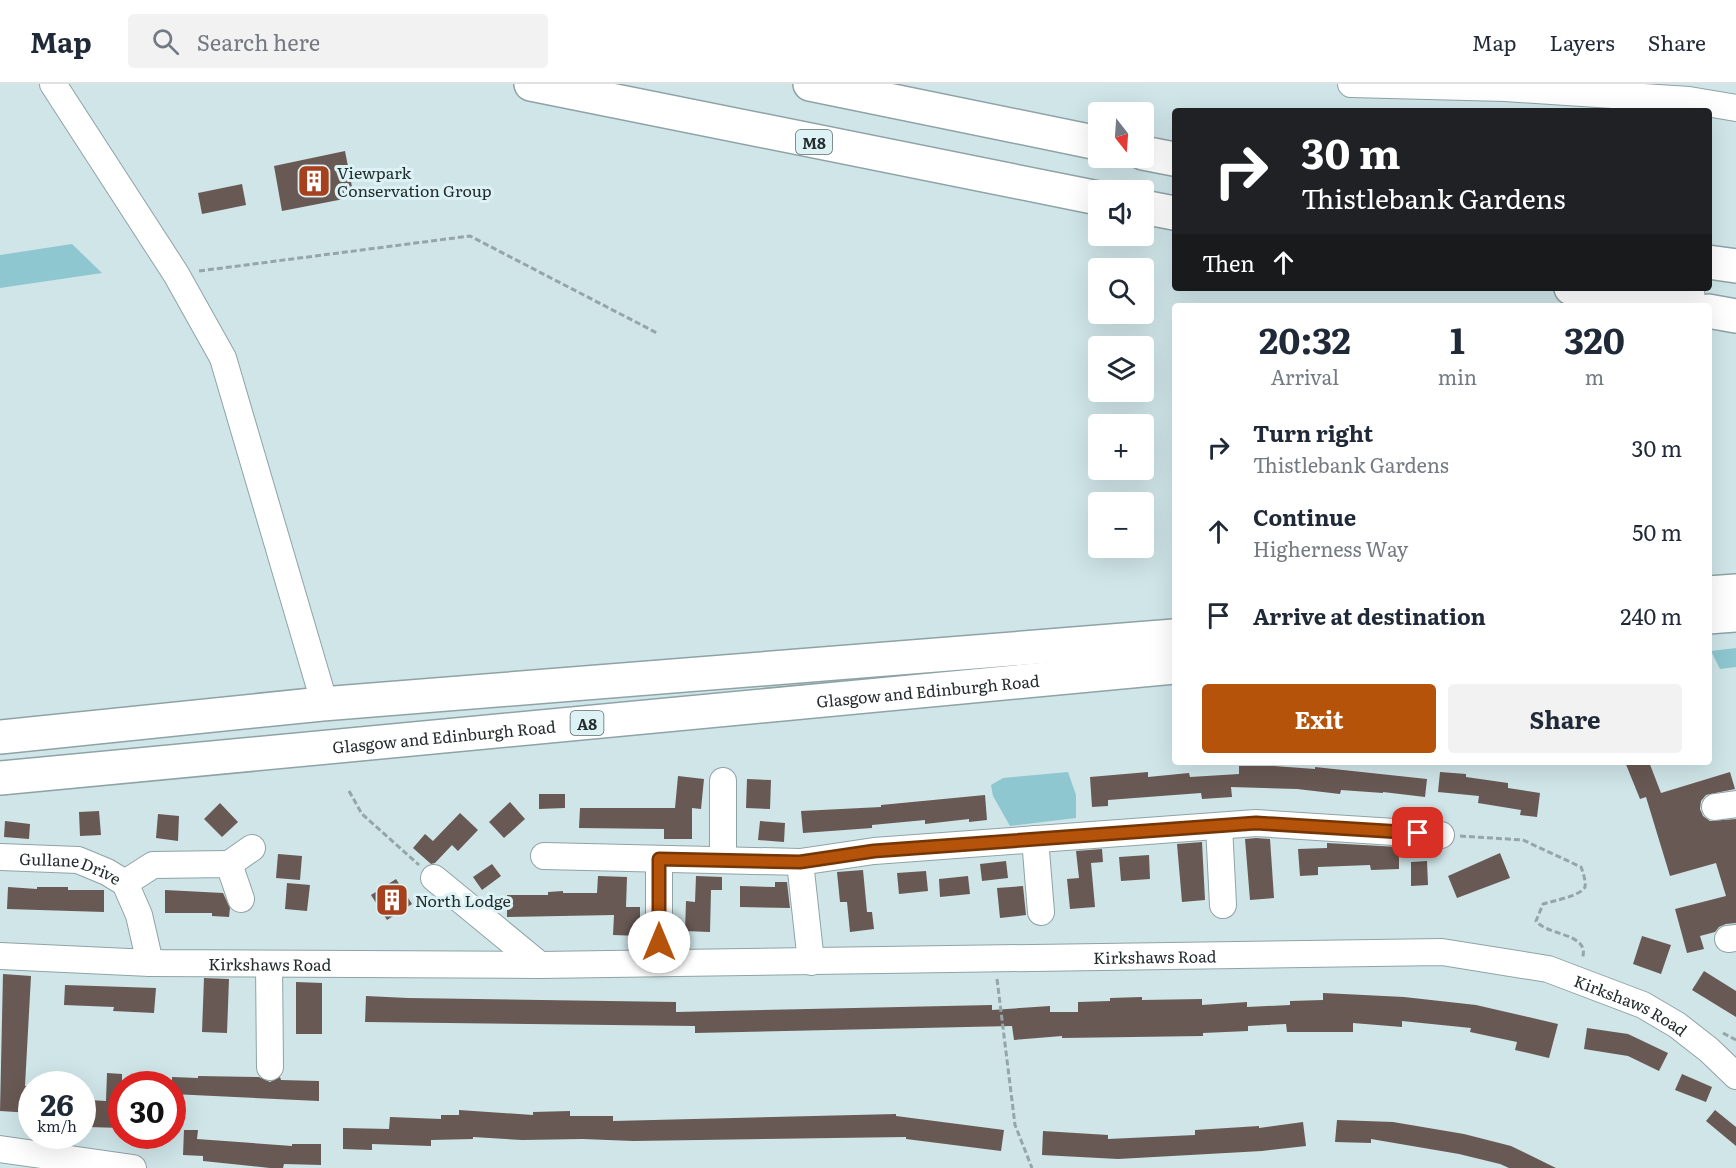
<!DOCTYPE html>
<meta charset="utf-8">
<style>
:root{--surface:#fff;--page:#f2f2f3;--text:#1f2937;--muted:#747a83;--line:#e0e1e3;--accent:#b45309}
body{margin:0;font-family:Literata,serif;background:var(--page);color:var(--text);height:100vh;display:flex;flex-direction:column;font-size:22px;white-space:nowrap}
*{box-sizing:border-box;margin:0}
p{font-size:20px;color:var(--muted)}
.icon{flex:none;width:33px;height:33px;fill:none;stroke:currentColor;stroke-width:2;stroke-linecap:round;stroke-linejoin:round}
.map{position:relative;flex:1;overflow:hidden}
.details{position:absolute;left:1172px;top:219px;width:540px;height:462px;display:flex;flex-direction:column;background:var(--surface);border-radius:6px;box-shadow:0 6px 24px #0002}
.details>*{flex:none}
.top-card{position:absolute;left:1172px;top:24px;width:540px;height:183px;border-radius:6px;box-shadow:0 6px 24px #0002;background:#202124;color:#fff;overflow:hidden}
.needle{width:39px;rotate:163deg}
.fabs{position:absolute;left:1088px;top:18px;display:grid;gap:12px}
.fabs a{display:grid;place-items:center;width:66px;height:66px;border-radius:6px;background:var(--surface);box-shadow:0 6px 24px #0002;font-size:30px}
.speed{position:absolute;left:18px;top:987px;display:flex;gap:12px;font-size:30px;font-weight:700;text-align:center}
.speed>*{display:grid;place-content:center;width:78px;height:78px;border-radius:50%;background:var(--surface);box-shadow:0 6px 24px #0002;line-height:1}
.speed small{font-size:15px;font-weight:400}
.speed .limit{border:9px solid #d22;background:#fff;color:#111}
.pin{position:absolute;display:grid;place-items:center;width:51px;height:51px;color:#fff;margin:-26px;border-radius:12px;box-shadow:0 3px 9px #0006}
.me{position:absolute;width:66px;margin:-33px;rotate:0deg;stroke-linejoin:round;filter:drop-shadow(0 0 4px #0008)}
.turn{display:flex;align-items:center;gap:21px;height:126px;padding:0 30px;font-size:27px}
.turn .icon{width:78px;height:78px;stroke-width:2.5}
.turn b{display:block;font-size:42px;line-height:51px}
.then{display:flex;align-items:center;height:57px;padding:0 30px;background:#0003;gap:12px;font-size:22px}
.eta{display:flex;justify-content:space-evenly;align-items:center;height:102px;text-align:center}
.eta b{font-size:36px;font-weight:700;line-height:42px}
.button{display:flex;gap:12px;margin-top:auto;padding:12px 30px}
.button a{flex:1;height:69px;border-radius:6px;background:var(--accent);color:#fff;font-size:24px;font-weight:700;line-height:69px;text-align:center}
.button a+a{background:var(--page);color:var(--text)}
ul{padding:0;list-style:none}
li{display:flex;align-items:center;gap:18px;height:84px;padding:0 30px}
li div{flex:1}
li b{display:block;font-size:22px}
li em{font-style:normal}
header{display:flex;align-items:center;gap:36px;box-sizing:border-box;height:84px;padding:0 30px;background:var(--surface);border-bottom:2px solid var(--line)}
header strong{font-size:28px}
nav{display:flex;gap:33px;margin-inline-start:auto;font-size:21px}
.search{width:420px;height:54px;background:var(--page);display:flex;align-items:center;gap:15px;box-sizing:border-box;padding:0 21px;border-radius:6px;color:var(--muted);font-size:22px}
.map>svg:first-child{display:block}
.green{fill:#8ec7d0}
.building{fill:#695954}
.lines{fill:none;stroke-linecap:round;stroke-linejoin:round}
.minor-casing{stroke:#8fa3a6;stroke-width:28}
.highway-casing{stroke:#8fa3a6;stroke-width:36}
.path{stroke:#94a6a8;stroke-width:3;stroke-dasharray:6 3;stroke-linecap:butt}
.minor{stroke:#fff;stroke-width:26}
.highway{stroke:#fff;stroke-width:33}
.route-casing{stroke:#753606;stroke-width:15}
.route{stroke:#b45309;stroke-width:10}
.labels{text-anchor:middle;dominant-baseline:central;stroke-width:6;stroke-linejoin:round;paint-order:stroke}
.shield{fill:#dcf2f5;stroke:#5b6769;stroke-width:1.5}
.shield-label{font-size:15px;font-weight:bold;fill:#242c2d}
.poi-label{font-size:16px;fill:#242c2d;stroke:#dcf2f5;text-anchor:start}
.street-label{font-size:16px;fill:#242c2d;stroke:#dcf2f5}
</style>
<header>
<strong>Map</strong>
<div class="search"><svg class="icon" aria-label="search" viewBox="0 0 24 24"><circle cx="10" cy="10" r="6"/><path d="M15 15l6 6"/></svg>Search here</div>
<nav><a>Map</a><a>Layers</a><a>Share</a></nav>
</header>
<div class="map">
<svg width="1736" height="1084" viewBox="0 0 1736 1084">
<rect width="100%" height="100%" fill="#cfe5e8"/>
<!-- green -->
<g class="green">
<path d="M72,160L102,189L0,204V171Z"/>
<path d="M1736,564V583L1720,585L1711,567Z"/>
<path d="M1068,688L1076,711V734L1010,742L993,712L991,701L1003,694Z"/>
</g>
<!-- building -->
<g class="building">
<path d="M345,67L354,113L282,127L274,82Z"/>
<path d="M242,100L246,121L202,130L198,109Z"/>
<path d="M1625,678H1649L1661,709L1730,688L1735,705L1706,711L1701,717L1700,725L1703,732L1710,737L1736,735V839L1726,840L1719,843L1715,848L1700,852L1704,865L1687,869L1675,825L1726,812L1716,779L1670,792L1646,713L1640,715Z"/>
<path d="M1239,682H1274L1315,685V683L1427,695L1425,713L1383,708V709L1341,706L1340,710L1297,705L1231,703L1232,713L1202,715L1201,709L1161,712L1108,716V722L1092,723L1090,693L1148,688V693L1189,689L1190,693L1239,690Z"/>
<path d="M1440,688L1466,690V693L1508,699V704L1540,709L1537,733L1520,731L1521,726L1478,719L1479,712L1438,708Z"/>
<path d="M678,692L704,695L701,725L692,724V755H664V745L579,744L580,724H675Z"/>
<path d="M747,695L771,696L770,725L746,724Z"/>
<path d="M539,710H565V724L539,725Z"/>
<path d="M985,711L987,736L969,738V735L925,740V736L872,741V744L803,749L801,727L881,723V721Z"/>
<path d="M510,718L525,735L504,754L489,738Z"/>
<path d="M220,719L238,738L222,753L204,735Z"/>
<path d="M99,727L101,751L80,752L79,728Z"/>
<path d="M460,729L478,746L458,767L452,761L435,779L431,780L413,764L425,750L433,757Z"/>
<path d="M158,730L179,732L178,757L156,754Z"/>
<path d="M5,737L30,740L29,755L4,753Z"/>
<path d="M760,737L785,739L784,758L758,756Z"/>
<path d="M1256,754L1270,755L1274,814L1250,816L1245,755Z"/>
<path d="M1202,758L1205,816L1182,818L1177,760Z"/>
<path d="M1327,759L1399,763V785L1371,786L1370,781L1318,783V791L1300,792L1298,765L1327,764Z"/>
<path d="M1102,765L1103,778L1091,779L1095,823L1070,825L1067,795L1079,794L1076,767Z"/>
<path d="M1500,769L1510,794L1457,814L1448,792Z"/>
<path d="M278,770L302,772L300,796L276,794Z"/>
<path d="M1149,771L1150,795L1121,797L1119,773Z"/>
<path d="M1006,777L1008,794L982,797L980,780Z"/>
<path d="M1427,777L1428,801L1411,802V778Z"/>
<path d="M492,780L501,792L482,806L473,793Z"/>
<path d="M863,786L867,828H872L874,845L850,848L847,818H840L837,788Z"/>
<path d="M926,787L928,807L899,810L897,789Z"/>
<path d="M598,792L627,793L626,823H640V852L613,851L614,831L507,833V811H548V808L563,807V809H597Z"/>
<path d="M696,792L722,793V806H711L710,848L685,847L686,817L695,818Z"/>
<path d="M968,792L970,810L940,813L939,795Z"/>
<path d="M396,795L412,820L387,836L371,811Z"/>
<path d="M775,798H787L790,824L740,823V802L775,803Z"/>
<path d="M287,799L310,801L307,827L285,825Z"/>
<path d="M1023,802L1026,831L1000,834L997,804Z"/>
<path d="M8,803L37,805V803H68V806H104V828L7,825Z"/>
<path d="M165,806L223,809L230,824L229,833L212,832V829H165Z"/>
<path d="M1642,852L1671,861L1661,890L1633,880Z"/>
<path d="M1704,887L1736,907V933L1692,906Z"/>
<path d="M3,890L31,892L25,1002L32,1003V1029L0,1027Z"/>
<path d="M204,894L229,895L227,949L202,948Z"/>
<path d="M296,898L322,899V950H296Z"/>
<path d="M65,901L156,904L154,929L113,927L114,923L64,921Z"/>
<path d="M1323,909L1404,913L1476,921L1558,940L1549,974L1515,966L1517,958L1470,948L1471,944L1402,937V943L1353,939V948H1287L1286,940L1248,942V947L1203,949V952L1062,954V952L1014,956L1012,942L695,949V942L365,938L366,912L408,914L676,918V928L992,921V926L1050,922V928H1078V918L1110,917V914L1142,913V916L1202,915V921L1247,918V923L1290,921V917L1323,916Z"/>
<path d="M1587,944L1628,950L1668,969L1659,987L1628,972L1584,965Z"/>
<path d="M107,989L122,990V1044L88,1043L89,1016L106,1017Z"/>
<path d="M1682,990L1712,1003L1706,1018L1675,1006Z"/>
<path d="M198,992L259,993L270,998L280,993L281,996L319,997V1017L172,1010V993L198,994Z"/>
<path d="M459,1026L533,1031V1028L570,1027V1032H613V1037L896,1030V1032L1004,1046L1001,1067L906,1055V1053L633,1057L583,1055L522,1056L473,1053V1055L431,1056V1062L372,1060V1066L343,1065V1044L389,1045L390,1033L441,1035V1031H459Z"/>
<path d="M1715,1026L1736,1043V1062L1706,1037Z"/>
<path d="M1337,1036L1393,1038L1464,1050L1511,1062L1556,1084H1509L1500,1080L1459,1070L1371,1055V1059L1335,1058Z"/>
<path d="M1303,1038L1306,1062L1262,1067L1118,1075L1042,1071L1043,1047L1108,1051V1055L1195,1051V1046L1259,1042V1044Z"/>
<path d="M184,1046H198L197,1055L292,1062V1060H321V1081L284,1080L283,1084H270L203,1077V1072L183,1071Z"/>
</g>
<g class="lines">
<!-- minor casing -->
<g class="minor-casing">
<g id="minor">
<path d="M53,0L176,190L223,274L320,604L322,620"/>
<path d="M1351,0L1505,4L1689,16L1736,24"/>
<path d="M1691,204L1692,222"/>
<path d="M1715,723L1736,720"/>
<path d="M1219,742L1223,821"/>
<path d="M1035,755L1041,828"/>
<path d="M544,772L800,778L811,878"/>
<path id="s1" d="M0,773L78,776L107,788L125,799L139,831L150,879"/>
<path d="M723,776V697"/>
<path d="M800,778L874,767L1256,739L1441,751"/>
<path d="M229,780L252,764"/>
<path d="M434,794L540,881"/>
<path d="M125,799L153,781L229,780L241,815"/>
<path d="M1728,855L1736,854"/>
<path d="M659,858V775"/>
<path id="s2" d="M0,872L150,879L540,881L1442,868L1548,885L1643,921L1677,941L1709,966L1736,992"/>
<path d="M269,880L270,983"/>
<path d="M0,1065L133,1084"/>
</g>
</g>
<!-- highway casing -->
<g class="highway-casing">
<g id="highway">
<path d="M531,0L1098,114"/>
<path d="M810,0L1098,59"/>
<path d="M1143,69L1174,75"/>
<path d="M1143,123L1174,129"/>
<path d="M1708,178L1736,182"/>
<path d="M1571,204L1677,222"/>
<path d="M1708,227L1736,232"/>
<path d="M1708,509L1736,507"/>
<path d="M1708,533L1736,531"/>
<path d="M0,653L322,620L1174,552"/>
<path id="s3" d="M0,694L1174,583"/>
</g>
</g>
<!-- path -->
<g class="path">
<path d="M199,187L470,152L657,249"/>
<path d="M349,707L362,730L419,781"/>
<path d="M1460,752L1523,756L1581,783C1583,788 1586,797 1585,803C1581,812 1552,817 1543,820L1536,837C1547,852 1592,849 1582,875"/>
<path d="M997,895L1015,1041L1032,1084"/>
<path d="M1723,949L1736,956"/>
</g>
<!-- minor -->
<use href="#minor" class="minor"/>
<!-- highway -->
<use href="#highway" class="highway"/>
</g>
<g class="lines">
<!-- route casing -->
<g class="route-casing">
<path id="route" d="M659,858V775L800,778L874,767L1256,739L1418,749"/>
</g>
<!-- route -->
<use href="#route" class="route"/>
</g>
<!-- icons -->
<defs>
<g id="building-square" transform="scale(1.725)"><rect x="-9" y="-9" width="18" height="18" rx="4" fill="#a7401c" stroke="#dcf2f5"/><path d="M-4-6H4V6H1V3H-1V6H-4ZM-2.5-4.3h1.7v1.8h-1.7ZM.8-4.3h1.7v1.8H.8ZM-2.5-1h1.7V.8h-1.7ZM.8-1h1.7V.8H.8Z" fill="#fff"/></g>
</defs>
<g fill-rule="evenodd">
<use href="#building-square" x="314" y="97"/>
<use href="#building-square" x="392" y="816"/>
</g>
<g class="labels">
<!-- shield labels -->
<g class="shield">
<rect x="796" y="46" width="36" height="24" rx="4.5"/>
<rect x="570.5" y="627" width="33" height="24" rx="4.5"/>
</g>
<g class="shield-label">
<text x="814" y="58">M8</text>
<text x="587" y="639">A8</text>
</g>
<!-- poi labels -->
<g class="poi-label">
<text x="337" y="88">Viewpark<tspan x="337" dy="18">Conservation Group</tspan></text>
<text x="415" y="816">North Lodge</text>
</g>
<!-- street labels -->
<g class="street-label">
<text stroke="none"><textPath href="#s3" startOffset="932">Glasgow and Edinburgh Road</textPath></text>
<text stroke="none"><textPath href="#s3" startOffset="446">Glasgow and Edinburgh Road</textPath></text>
<text stroke="none"><textPath href="#s1" startOffset="72">Gullane Drive</textPath></text>
<text stroke="none"><textPath href="#s2" startOffset="1155">Kirkshaws Road</textPath></text>
<text stroke="none"><textPath href="#s2" startOffset="270">Kirkshaws Road</textPath></text>
<text stroke="none"><textPath href="#s2" startOffset="1640">Kirkshaws Road</textPath></text>
</g>
</g>
</svg>
<div class="fabs">
<a><svg class="needle" viewBox="-14 -14 28 28"><path d="M0-13l5 13h-10z" fill="#e53935"/><path d="M0 13l5-13h-10z" fill="#747a83"/></svg></a>
<a><svg class="icon" aria-label="sound" viewBox="0 0 24 24"><path d="M4 9h4l5-4v14l-5-4H4zM17 9q2 3 0 6"/></svg></a>
<a><svg class="icon" aria-label="search" viewBox="0 0 24 24"><circle cx="10" cy="10" r="6"/><path d="M15 15l6 6"/></svg></a>
<a><svg class="icon" aria-label="layers" viewBox="0 0 24 24"><path d="M12 4l9 5-9 5-9-5zM3 14l9 5 9-5"/></svg></a>
<a>+</a>
<a>−</a>
</div>
<div class="speed"><div>26<small>km/h</small></div><div class="limit">30</div></div>
<div class="pin" style="left:1418px;top:749px;background:#d93025"><svg class="icon" aria-label="arrive" viewBox="0 0 24 24"><path d="M6 21V4h12l-3 4 3 4H6"/></svg></div>
<svg class="me" style="left:659px;top:858px" viewBox="-20 -20 40 40"><circle r="19" fill="#fff"/><path d="M0-13L10 11 0 6-10 11z" fill="#b45309"/></svg>
<div class="top-card">
<div class="turn"><svg class="icon" aria-label="right" viewBox="0 0 24 24"><path d="M7 20v-9h11M14 6l5 5-5 5"/></svg><div><b>30 m</b>Thistlebank Gardens</div></div>
<div class="then">Then<svg class="icon" aria-label="ahead" viewBox="0 0 24 24"><path d="M12 20V5M6 11l6-6 6 6"/></svg></div>
</div>
<section class="details">
<div class="eta">
<div><b>20:32</b><p>Arrival</p></div>
<div><b>1</b><p>min</p></div>
<div><b>320</b><p>m</p></div>
</div>
<ul>
<li><svg class="icon" aria-label="right" viewBox="0 0 24 24"><path d="M7 20v-9h11M14 6l5 5-5 5"/></svg><div><b>Turn right</b><p>Thistlebank Gardens</p></div><em>30 m</em></li>
<li><svg class="icon" aria-label="ahead" viewBox="0 0 24 24"><path d="M12 20V5M6 11l6-6 6 6"/></svg><div><b>Continue</b><p>Higherness Way</p></div><em>50 m</em></li>
<li><svg class="icon" aria-label="arrive" viewBox="0 0 24 24"><path d="M6 21V4h12l-3 4 3 4H6"/></svg><div><b>Arrive at destination</b></div><em>240 m</em></li>
</ul>
<div class="button"><a>Exit</a><a>Share</a></div>
</section>
</div>
